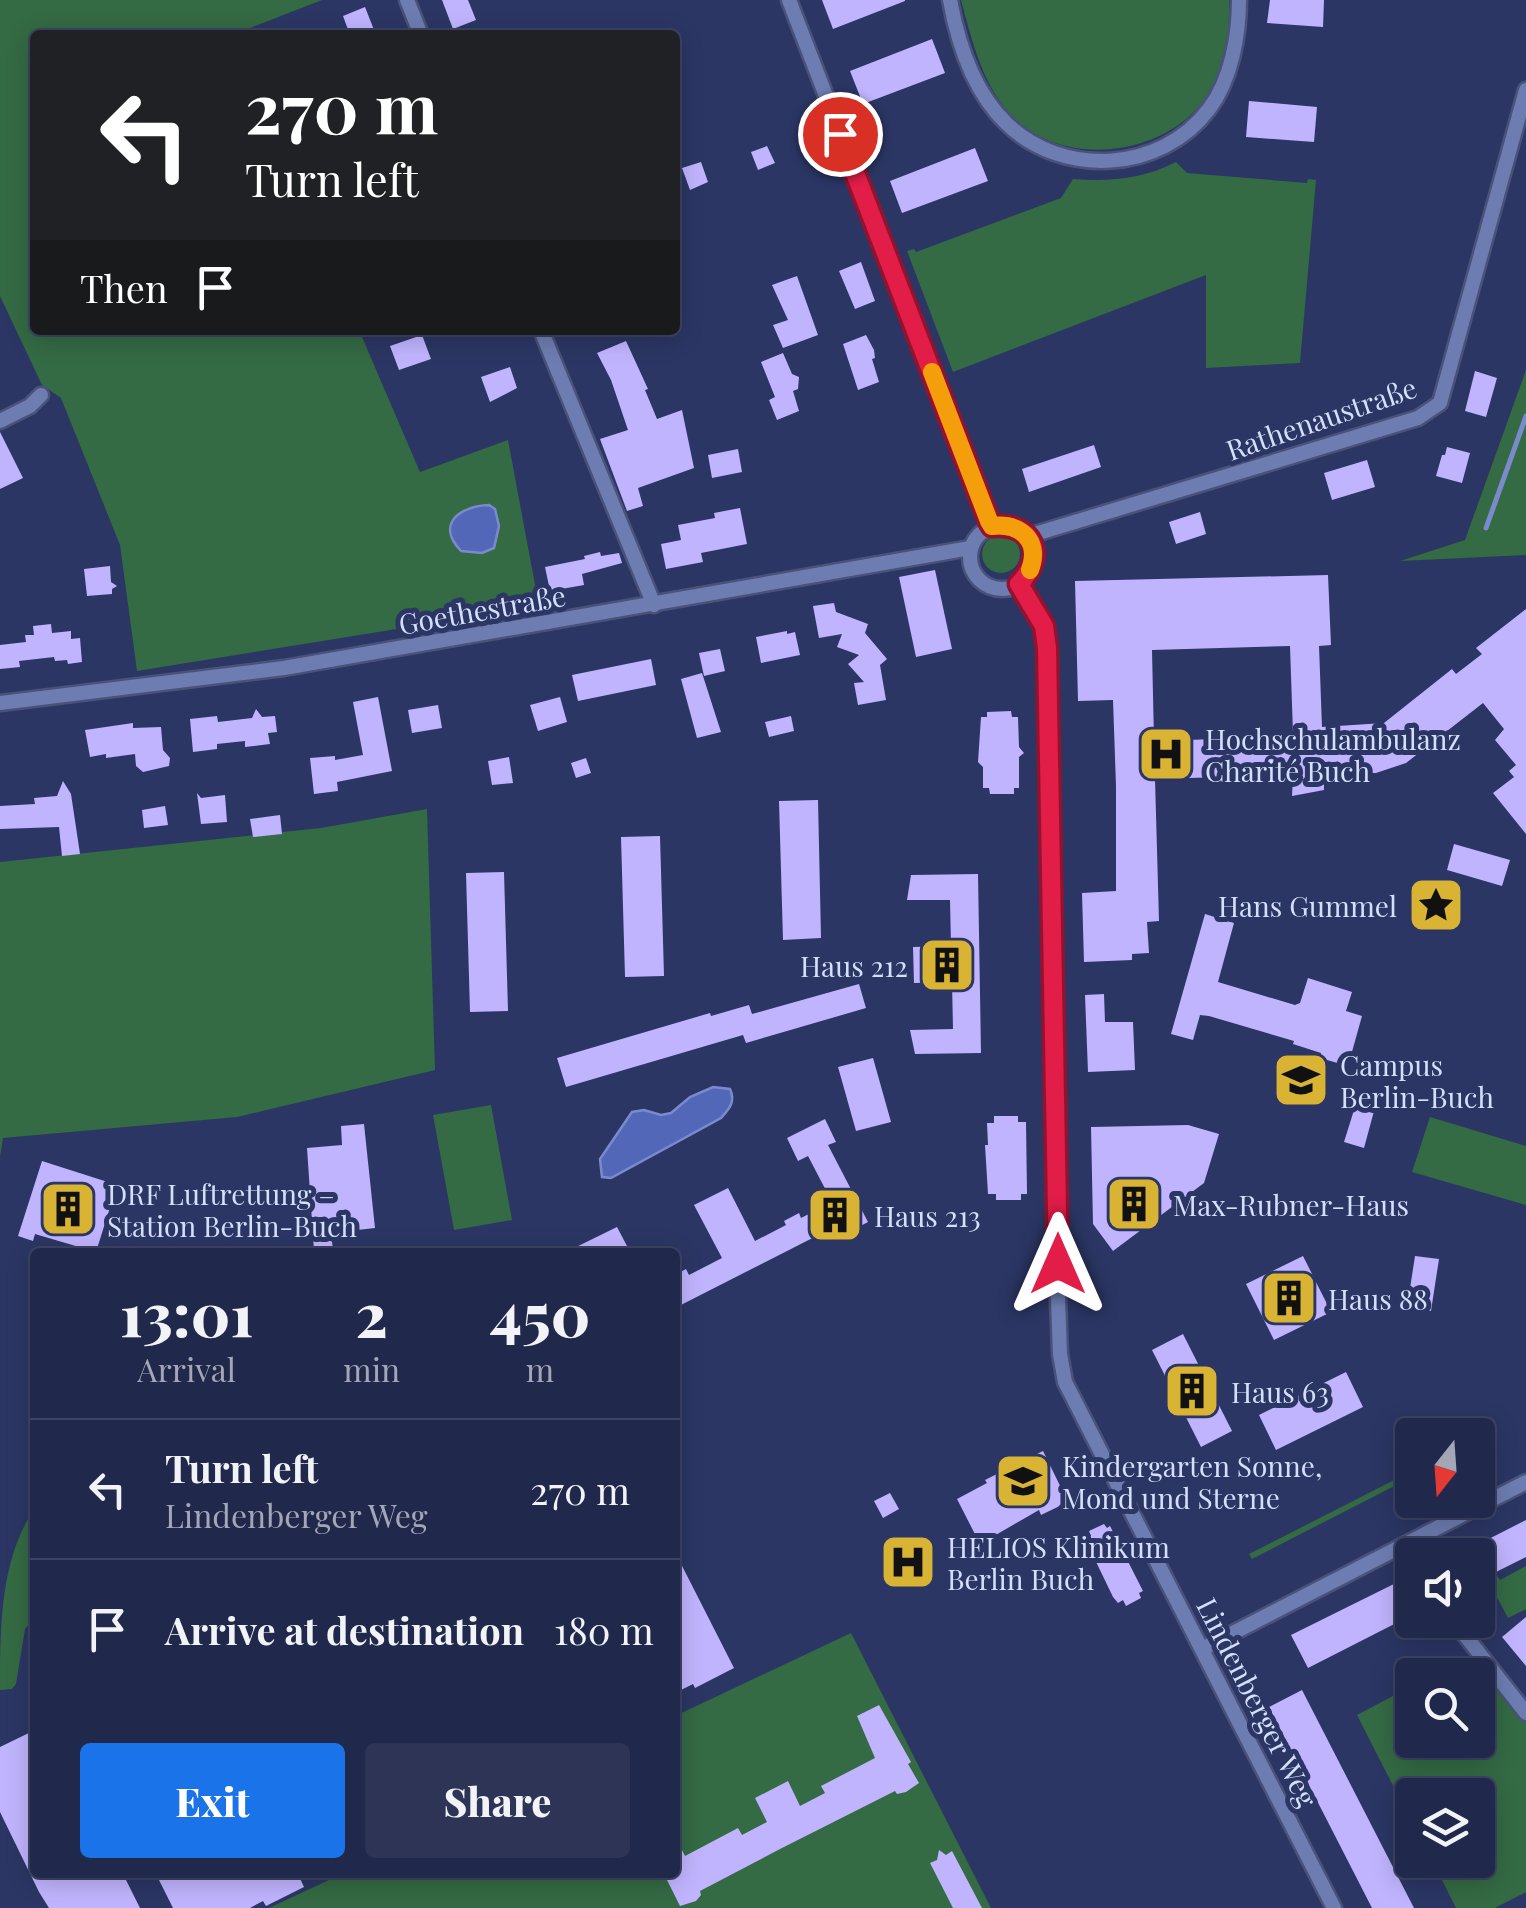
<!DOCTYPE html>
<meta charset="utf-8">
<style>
:root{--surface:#20284b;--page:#2d3455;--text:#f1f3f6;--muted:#a2a6b5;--line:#3d4463;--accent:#1a73e8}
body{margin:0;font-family:"Playfair Display",serif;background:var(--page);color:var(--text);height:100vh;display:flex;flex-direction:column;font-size:38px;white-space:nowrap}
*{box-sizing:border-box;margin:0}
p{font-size:32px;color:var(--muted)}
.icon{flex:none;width:55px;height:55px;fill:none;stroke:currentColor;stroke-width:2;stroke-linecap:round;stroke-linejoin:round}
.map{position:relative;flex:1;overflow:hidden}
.panel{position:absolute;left:30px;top:1248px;width:650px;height:630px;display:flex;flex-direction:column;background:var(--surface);border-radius:10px;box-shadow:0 5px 25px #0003,0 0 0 2px var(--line)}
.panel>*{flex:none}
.guide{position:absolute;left:30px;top:30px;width:650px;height:305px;border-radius:10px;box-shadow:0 5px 25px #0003,0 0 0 2px var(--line);background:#202124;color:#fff;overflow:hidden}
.needle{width:65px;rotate:197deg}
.tools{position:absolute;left:1395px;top:1418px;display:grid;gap:20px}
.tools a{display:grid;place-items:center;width:100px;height:100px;border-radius:10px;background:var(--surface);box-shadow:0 5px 25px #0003,0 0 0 2px var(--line);font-size:50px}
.pin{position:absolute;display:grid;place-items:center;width:85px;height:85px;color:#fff;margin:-42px;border:5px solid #fff;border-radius:50%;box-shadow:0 2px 10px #0007}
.me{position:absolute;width:110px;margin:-55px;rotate:0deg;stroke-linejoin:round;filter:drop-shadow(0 0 8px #0008)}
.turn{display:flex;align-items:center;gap:35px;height:210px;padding:0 50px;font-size:45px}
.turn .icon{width:130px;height:130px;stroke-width:2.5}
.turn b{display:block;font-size:70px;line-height:85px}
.then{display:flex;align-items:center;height:95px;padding:0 50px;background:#0003;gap:20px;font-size:38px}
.eta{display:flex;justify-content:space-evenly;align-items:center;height:170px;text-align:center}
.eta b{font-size:60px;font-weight:800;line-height:70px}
.cta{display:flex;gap:20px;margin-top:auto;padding:20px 50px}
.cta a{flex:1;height:115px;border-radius:10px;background:var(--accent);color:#fff;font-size:40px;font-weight:800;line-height:115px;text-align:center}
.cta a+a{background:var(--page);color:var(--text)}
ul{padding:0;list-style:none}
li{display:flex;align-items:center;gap:30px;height:140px;padding:0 50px;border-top:2px solid var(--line)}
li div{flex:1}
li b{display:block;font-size:38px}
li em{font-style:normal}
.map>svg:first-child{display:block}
.green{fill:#346a44}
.water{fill:#5367b9;stroke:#7a8bcd;stroke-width:2.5}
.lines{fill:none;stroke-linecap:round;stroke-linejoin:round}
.stream{stroke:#7a8bcd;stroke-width:5}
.building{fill:#c0b4fe;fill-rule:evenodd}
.street-casing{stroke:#4a527a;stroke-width:19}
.street{stroke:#6e7db1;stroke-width:14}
.route-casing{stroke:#92132f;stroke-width:25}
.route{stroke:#e11d48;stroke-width:18}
.slow{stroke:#f59e0b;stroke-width:18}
.labels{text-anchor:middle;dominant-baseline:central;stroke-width:10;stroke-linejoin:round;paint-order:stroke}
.street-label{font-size:28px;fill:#d5defb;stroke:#2b3664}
.poi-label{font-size:28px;fill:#d5defb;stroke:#2b3664;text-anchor:start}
</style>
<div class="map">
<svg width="1526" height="1908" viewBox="0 0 1526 1908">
<rect width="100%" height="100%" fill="#2b3664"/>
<!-- green -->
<g class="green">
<path d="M0,0H322L232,35H35V330H359L420,472L508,440L539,606L137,671L120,545L61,398L42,385L0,296Z"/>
<path d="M961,0H1229C1230,38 1224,79 1197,109C1148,161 1050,166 1004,107C980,76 971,37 961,0Z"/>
<path d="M1176,162L1187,173L1307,183L1308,179L1316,180L1300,363L1206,368V275L953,372L907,251L914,249L916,252L1061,198L1073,179C1109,182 1143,179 1176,162Z"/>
<path d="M1526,370V555L1400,561L1465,540Z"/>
<circle cx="1001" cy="554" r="19"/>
<path d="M427,809L435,1070L237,1117L3,1138L0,1157V862L321,828Z"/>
<path d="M491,1105L512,1220L454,1230L433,1115Z"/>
<path d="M1430,1117L1526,1146V1205L1412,1172Z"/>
<path d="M1412,1471V1477L1252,1559L1249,1554Z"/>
<path d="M35,1508V1599L29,1603L35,1617L25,1629L16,1684L12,1689L0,1690C0,1628 0,1558 35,1508Z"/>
<path d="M1526,1566V1609L1508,1618L1491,1586L1481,1591L1478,1582L1495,1573L1500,1580Z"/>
<path d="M851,1633L991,1908H269L344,1873L675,1872V1716Z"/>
<path d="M1462,1660H1476L1526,1720V1892L1495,1908H1456L1432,1860H1478V1795H1412V1823L1357,1715L1412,1686V1740H1478V1675H1434Z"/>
</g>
<!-- water -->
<g class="water">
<path d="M489,505L495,509L499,526L494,548L482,553L461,551C435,524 460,506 489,505Z"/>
<path d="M713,1087L730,1089C736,1102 729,1109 721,1118L611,1178L602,1177L600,1159L632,1112L644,1110L661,1115L671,1113L690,1097Z"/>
</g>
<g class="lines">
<!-- stream -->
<path class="stream" d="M1486,528L1526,416"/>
</g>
<!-- building -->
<g class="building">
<path d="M442,0H468L476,20L453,29Z"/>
<path d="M822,0H905V1L833,29Z"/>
<path d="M1270,0H1324L1323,27L1267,23Z"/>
<path d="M365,7L376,35H350L343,16Z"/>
<path d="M932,39L945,73L863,104L850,71Z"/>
<path d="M1249,101L1317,107L1314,142L1246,137Z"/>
<path d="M767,146L775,163L758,170L751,152Z"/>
<path d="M975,148L988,181L902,213L890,181Z"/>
<path d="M701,162L708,182L690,190L682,168Z"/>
<path d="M861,262L875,301L855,309L839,271Z"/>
<path d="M797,276L818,335L783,348L773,325L788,320L772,285Z"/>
<path d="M422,335L431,359L399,370L390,346Z"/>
<path d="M866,335L874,350L875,358L872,359L879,382L858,390L843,344Z"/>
<path d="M626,341L648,389L645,390L657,419L682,410L694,468L638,488L643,506L627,511L600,439L628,430L611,380L597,353Z"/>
<path d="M783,353L792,374L799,377L798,389L793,391L799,411L777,420L769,400L775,397L761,362Z"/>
<path d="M510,367L517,388L490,402L481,377Z"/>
<path d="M1475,371L1497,378L1486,417L1465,411Z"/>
<path d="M0,432L23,478L0,489Z"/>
<path d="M1094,445L1101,467L1029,492L1022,469Z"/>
<path d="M1447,447L1470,453L1462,483L1436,476L1442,455H1445Z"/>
<path d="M738,449L742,472L712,478L708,455Z"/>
<path d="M1367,460L1375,487L1332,500L1324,473Z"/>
<path d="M740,508L747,544L701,553L703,562L666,569L661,544L681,540L678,525L715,518L714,513Z"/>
<path d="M1200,512L1206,534L1176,544L1169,522Z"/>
<path d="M600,552L601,556L619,553L622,563L582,574L584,585L550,591L545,567L585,559L584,556Z"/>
<path d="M110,566L111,582L117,586L112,589V594L87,596L84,569Z"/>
<path d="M935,570L952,649L916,657L899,577Z"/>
<path d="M1328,575L1331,645L1319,646L1322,727L1384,723L1452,669L1456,674L1482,654L1476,648L1526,609V834L1493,793L1514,777L1509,771L1516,765L1495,740L1504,729L1483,703L1406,763L1376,773H1324V790L1292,796L1293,775L1155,779L1159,921L1147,922L1149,953L1132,954V960L1084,962L1082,893L1116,891V786L1113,700L1078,701L1075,581ZM1290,646L1293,734L1249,735V738L1154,741L1152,650Z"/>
<path d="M834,603L836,612L868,624L865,633L887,659L880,665L886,700L858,705L854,683L864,682L848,664L859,655L837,647L842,634L819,638L813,606Z"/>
<path d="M51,624L52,633L71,631V639L80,638L82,662L68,664L67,660L55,661L54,657L19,661L20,667L0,669V645L26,642L25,635H34L33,626Z"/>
<path d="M787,631V634L795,632L800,655L761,663L756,637Z"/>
<path d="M720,649L725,671L704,676L699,653Z"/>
<path d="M651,659L656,685L578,701L572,675Z"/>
<path d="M702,673L721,732L697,738L681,679Z"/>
<path d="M378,697L392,771L337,782L338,791L314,794L310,758L335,756V760L363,755L353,702Z"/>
<path d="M560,697L567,722L538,731L530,705Z"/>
<path d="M438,705L442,728L412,733L408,710Z"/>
<path d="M256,709L262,717L275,716L277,732L268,733L270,744L245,747V741L217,744V749L193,752L190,719L217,716L218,722L252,718Z"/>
<path d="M1011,711L1012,717H1018L1019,747L1024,753L1019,757V788H1014V794H990L989,788H983V767L978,762L981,717H987V712Z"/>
<path d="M791,716L794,731L769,737L765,722Z"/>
<path d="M133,723V728L161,727L163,750L170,758L169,766L143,772L136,766L135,754L106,758V754L90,757L85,730Z"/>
<path d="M509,757L513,783L492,785L488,761Z"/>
<path d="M586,758L591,773L576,778L571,763Z"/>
<path d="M63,781L71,794L80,854L62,856L59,827L0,829V806L35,804L34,798L57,796Z"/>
<path d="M197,793L201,798L225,795L227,822L201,824Z"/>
<path d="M818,800L821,938L783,940L779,801Z"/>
<path d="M165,806L168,825L144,828L142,810Z"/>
<path d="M280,815L282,834L253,837L250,819Z"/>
<path d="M660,836L664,976L625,977L621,837Z"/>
<path d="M1454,844L1510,860L1502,886L1447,870Z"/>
<path d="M504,872L508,1011L470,1012L466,873Z"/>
<path d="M978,874L981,1053L915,1054L910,1030L953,1029L952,982L914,983L913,947L951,946L950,900H907L911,875Z"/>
<path d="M1205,914L1234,923L1218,982L1295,1005L1300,1003L1308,978L1352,992L1346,1011L1362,1016L1348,1066L1320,1058L1321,1053L1293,1044L1294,1041L1209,1016L1200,1015L1193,1040L1171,1034Z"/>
<path d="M859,984L866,1008L746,1043L743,1035L566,1087L557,1058L710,1013L711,1016L749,1005L752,1014Z"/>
<path d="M1104,994L1105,1022H1133L1135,1070L1088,1072L1085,995Z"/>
<path d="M873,1058L891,1122L856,1131L838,1067Z"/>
<path d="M1359,1094L1377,1100L1364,1148L1344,1142Z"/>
<path d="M994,1116H1018V1122H1026L1027,1194H1021V1200H996V1194H988L985,1145H988L987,1123H994Z"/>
<path d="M825,1119L836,1142L828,1145L868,1222L845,1234L840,1224L675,1308V1275L686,1269L689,1275L722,1258L694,1205L728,1188L755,1241L786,1225L784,1221L799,1213L801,1218L832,1202L808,1156L798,1161L787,1138Z"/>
<path d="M364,1124L375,1228L331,1233L333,1250L314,1251L307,1148L342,1145L341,1126Z"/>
<path d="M1188,1125L1219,1134L1204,1183L1113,1251L1093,1224L1091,1127Z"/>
<path d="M42,1161L117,1185L96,1252L35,1234L33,1241L18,1236Z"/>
<path d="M617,1227L627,1246L615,1252H566Z"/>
<path d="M1303,1256L1331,1312L1274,1340L1246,1284Z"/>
<path d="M1415,1256L1439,1259L1431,1311L1407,1308Z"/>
<path d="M1183,1334L1232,1431L1201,1447L1152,1350Z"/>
<path d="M1346,1372L1363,1407L1276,1450L1259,1415Z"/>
<path d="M1043,1451L1068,1502L1041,1515L1039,1510L980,1544L957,1499L987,1483L985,1480Z"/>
<path d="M890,1493L899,1509L883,1518L874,1501Z"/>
<path d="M1526,1520V1557L1488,1576L1473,1547Z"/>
<path d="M1104,1524L1107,1528L1110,1526L1143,1591L1139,1593L1141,1598L1126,1606L1123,1600L1118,1603L1113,1597L1085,1539L1091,1536L1089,1531Z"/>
<path d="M675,1552L734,1668L695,1688L693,1684L675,1693Z"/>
<path d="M1406,1578L1412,1591V1615L1308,1668L1291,1635Z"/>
<path d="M1526,1617V1666L1502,1637Z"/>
<path d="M1302,1690L1414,1908H1372L1269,1707Z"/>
<path d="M879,1705L911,1762L908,1764L919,1783L906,1792L897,1794L895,1791L780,1849L700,1891L701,1895L696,1901L680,1906L663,1872H675V1836L685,1856L738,1828L742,1835L767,1822L755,1798L788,1781L800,1806L825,1793L821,1786L875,1758L857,1716Z"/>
<path d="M35,1730V1872H122L140,1908H49L39,1892L0,1812V1747Z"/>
<path d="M939,1850L946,1855L952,1851L982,1908H953L930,1863L937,1860Z"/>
<path d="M155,1872H297L304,1887L266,1906L263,1901L250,1908H173Z"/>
</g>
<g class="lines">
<!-- street casing -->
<g class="street-casing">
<g id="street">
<path d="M407,0L421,35"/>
<path d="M789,0L992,526"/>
<path d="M950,0C958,44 973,91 1006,123C1062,178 1161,173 1209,109C1231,80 1239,36 1239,0"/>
<path d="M541,330L654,605"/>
<path d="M0,421L30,406L41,395"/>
<circle cx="1002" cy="557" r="32"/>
<path d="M1022,531L1029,536L1035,534L1418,418L1440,403L1526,90"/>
<path d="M1019,584L1044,626L1047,648L1058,1299L1060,1354L1065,1382L1334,1908"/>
<path d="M0,703L284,668L970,548"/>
<path d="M1453,1620L1526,1713"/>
<path d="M1202,1649L1526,1482"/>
</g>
</g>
<!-- street -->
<use href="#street" class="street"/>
</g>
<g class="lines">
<!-- route casing -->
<g class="route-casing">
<path id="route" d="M840,134L989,521L992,526C1033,522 1047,555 1019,584L1044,626L1047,648L1058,1264"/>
</g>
<!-- route -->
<use href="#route" class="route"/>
<!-- slow -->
<path class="slow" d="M932,372L989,521L992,526C1020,523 1041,540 1030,570"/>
</g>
<!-- icons -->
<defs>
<g id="hospital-square" transform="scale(2.875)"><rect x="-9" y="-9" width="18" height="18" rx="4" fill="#d9b334" stroke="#2b3664"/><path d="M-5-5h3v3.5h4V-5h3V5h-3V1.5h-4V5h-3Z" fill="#111"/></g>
<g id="sight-square" transform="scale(2.875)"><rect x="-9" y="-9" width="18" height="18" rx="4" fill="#d9b334" stroke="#2b3664"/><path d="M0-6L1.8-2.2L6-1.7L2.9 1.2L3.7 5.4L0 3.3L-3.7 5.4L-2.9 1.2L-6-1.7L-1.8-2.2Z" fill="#111"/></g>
<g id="building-square" transform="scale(2.875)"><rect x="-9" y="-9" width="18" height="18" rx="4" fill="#d9b334" stroke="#2b3664"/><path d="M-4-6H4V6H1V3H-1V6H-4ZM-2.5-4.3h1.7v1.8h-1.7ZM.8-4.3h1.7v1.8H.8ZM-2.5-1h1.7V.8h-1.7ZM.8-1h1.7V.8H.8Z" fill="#111"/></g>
<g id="university-square" transform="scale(2.875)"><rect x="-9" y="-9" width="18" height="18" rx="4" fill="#d9b334" stroke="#2b3664"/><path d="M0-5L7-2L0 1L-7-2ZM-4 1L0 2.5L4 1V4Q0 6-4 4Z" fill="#111"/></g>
<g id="school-square" transform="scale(2.875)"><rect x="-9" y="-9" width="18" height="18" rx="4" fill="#d9b334" stroke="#2b3664"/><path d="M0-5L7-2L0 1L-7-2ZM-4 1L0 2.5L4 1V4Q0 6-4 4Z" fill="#111"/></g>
</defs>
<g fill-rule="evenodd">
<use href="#hospital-square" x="1166" y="754"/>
<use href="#sight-square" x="1436" y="905"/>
<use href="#building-square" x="947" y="965"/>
<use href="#university-square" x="1301" y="1080"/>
<use href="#building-square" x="1134" y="1204"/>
<use href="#building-square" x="68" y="1209"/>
<use href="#building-square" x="835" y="1215"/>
<use href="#building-square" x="1289" y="1298"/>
<use href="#building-square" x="1192" y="1391"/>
<use href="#school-square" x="1023" y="1481"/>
<use href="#hospital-square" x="908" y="1562"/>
</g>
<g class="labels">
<!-- street labels -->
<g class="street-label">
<text transform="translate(1321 418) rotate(-19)">Rathenaustraße</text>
<text transform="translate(482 609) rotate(-10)">Goethestraße</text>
<text transform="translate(1258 1702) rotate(63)">Lindenberger Weg</text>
</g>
<!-- poi labels -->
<g class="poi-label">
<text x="1205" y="738">Hochschulambulanz<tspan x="1205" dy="32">Charité Buch</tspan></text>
<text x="1397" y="905" text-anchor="end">Hans Gummel</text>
<text x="908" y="965" text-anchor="end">Haus 212</text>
<text x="1340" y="1064">Campus<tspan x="1340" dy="32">Berlin-Buch</tspan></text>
<text x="107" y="1193">DRF Luftrettung –<tspan x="107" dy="32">Station Berlin-Buch</tspan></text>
<text x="1173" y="1204">Max-Rubner-Haus</text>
<text x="874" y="1215">Haus 213</text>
<text x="1328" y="1298">Haus 88</text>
<text x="1231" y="1391">Haus 63</text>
<text x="1062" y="1465">Kindergarten Sonne,<tspan x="1062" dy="32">Mond und Sterne</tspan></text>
<text x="947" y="1546">HELIOS Klinikum<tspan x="947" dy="32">Berlin Buch</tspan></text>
</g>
</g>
</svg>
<div class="tools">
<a><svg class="needle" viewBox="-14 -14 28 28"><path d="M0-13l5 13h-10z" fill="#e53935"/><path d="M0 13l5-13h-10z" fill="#a2a6b5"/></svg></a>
<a><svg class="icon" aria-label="sound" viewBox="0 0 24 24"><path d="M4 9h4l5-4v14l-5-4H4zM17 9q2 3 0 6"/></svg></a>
<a><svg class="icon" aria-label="search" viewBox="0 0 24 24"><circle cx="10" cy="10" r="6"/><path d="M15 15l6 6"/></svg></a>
<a><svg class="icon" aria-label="layers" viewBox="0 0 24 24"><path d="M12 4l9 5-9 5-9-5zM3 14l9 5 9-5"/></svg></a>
</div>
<div class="pin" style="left:840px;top:134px;background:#d93025"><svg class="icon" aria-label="arrive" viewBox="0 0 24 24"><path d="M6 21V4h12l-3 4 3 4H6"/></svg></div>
<svg class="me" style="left:1058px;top:1264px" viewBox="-20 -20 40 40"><path d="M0-17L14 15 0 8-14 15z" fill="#e11d48" stroke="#fff" stroke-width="4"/></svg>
<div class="guide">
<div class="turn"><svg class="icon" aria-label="left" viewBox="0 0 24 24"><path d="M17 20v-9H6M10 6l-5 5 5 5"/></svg><div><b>270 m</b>Turn left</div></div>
<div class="then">Then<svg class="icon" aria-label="arrive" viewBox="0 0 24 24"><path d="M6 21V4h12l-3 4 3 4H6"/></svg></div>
</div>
<section class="panel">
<div class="eta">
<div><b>13:01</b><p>Arrival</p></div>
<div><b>2</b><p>min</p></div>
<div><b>450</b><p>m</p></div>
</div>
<ul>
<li><svg class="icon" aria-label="left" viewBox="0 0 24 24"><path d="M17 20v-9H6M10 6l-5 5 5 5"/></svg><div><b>Turn left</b><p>Lindenberger Weg</p></div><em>270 m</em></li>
<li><svg class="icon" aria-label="arrive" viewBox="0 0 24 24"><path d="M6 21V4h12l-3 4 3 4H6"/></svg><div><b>Arrive at destination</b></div><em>180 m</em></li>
</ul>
<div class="cta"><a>Exit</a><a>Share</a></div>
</section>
</div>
